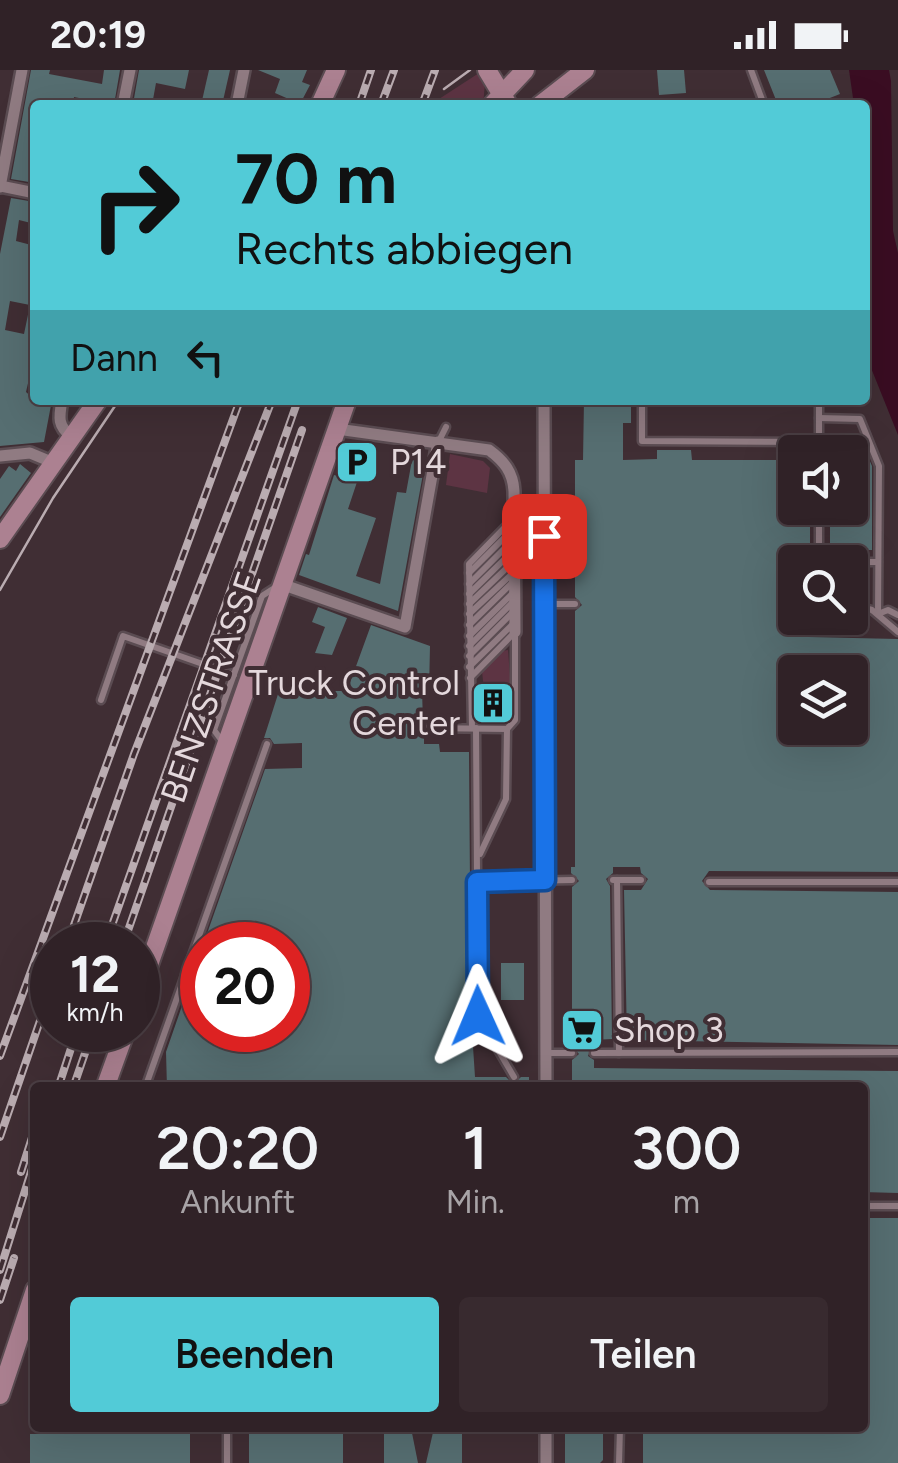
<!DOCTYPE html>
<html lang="de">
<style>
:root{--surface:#302227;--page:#382a2f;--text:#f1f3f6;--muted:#a8a4a7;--line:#4b3f44;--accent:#52cbd7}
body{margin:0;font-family:Figtree,sans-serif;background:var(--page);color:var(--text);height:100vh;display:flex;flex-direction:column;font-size:38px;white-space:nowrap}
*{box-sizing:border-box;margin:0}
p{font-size:32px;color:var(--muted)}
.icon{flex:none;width:55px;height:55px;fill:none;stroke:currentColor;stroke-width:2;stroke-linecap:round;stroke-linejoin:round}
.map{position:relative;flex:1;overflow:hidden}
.side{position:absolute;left:30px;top:1012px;width:838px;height:350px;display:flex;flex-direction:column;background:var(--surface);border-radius:10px;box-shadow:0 10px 40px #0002,0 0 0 2px var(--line)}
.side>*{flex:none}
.banner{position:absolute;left:30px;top:30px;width:840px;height:305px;border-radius:10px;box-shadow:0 10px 40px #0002,0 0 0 2px var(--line);background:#52cbd7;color:#111;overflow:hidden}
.tools{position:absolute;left:778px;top:365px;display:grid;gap:20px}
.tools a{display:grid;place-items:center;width:90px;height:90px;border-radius:10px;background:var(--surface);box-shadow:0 10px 40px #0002,0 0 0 2px var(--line);font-size:50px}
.speed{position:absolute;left:30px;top:852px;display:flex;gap:20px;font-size:50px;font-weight:700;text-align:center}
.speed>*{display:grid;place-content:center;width:130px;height:130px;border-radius:50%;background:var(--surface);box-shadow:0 10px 40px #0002,0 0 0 2px var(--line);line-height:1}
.speed small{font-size:25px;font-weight:400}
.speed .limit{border:15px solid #d22;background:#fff;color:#111}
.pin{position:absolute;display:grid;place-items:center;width:85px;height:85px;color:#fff;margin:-42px;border-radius:20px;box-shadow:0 5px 15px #0006}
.me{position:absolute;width:110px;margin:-55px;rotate:359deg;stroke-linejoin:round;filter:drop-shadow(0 0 8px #0008)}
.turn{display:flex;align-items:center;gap:35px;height:210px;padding:0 40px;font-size:45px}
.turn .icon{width:130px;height:130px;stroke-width:2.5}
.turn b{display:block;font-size:70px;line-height:85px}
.then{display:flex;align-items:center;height:95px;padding:0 40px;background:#0003;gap:20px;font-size:38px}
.eta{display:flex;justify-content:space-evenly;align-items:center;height:170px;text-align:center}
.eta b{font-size:60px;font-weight:600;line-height:70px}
.action{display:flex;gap:20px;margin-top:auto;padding:20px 40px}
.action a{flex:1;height:115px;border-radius:10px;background:var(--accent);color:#111;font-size:40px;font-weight:600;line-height:115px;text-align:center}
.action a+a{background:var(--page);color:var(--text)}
.status{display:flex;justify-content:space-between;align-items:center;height:70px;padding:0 50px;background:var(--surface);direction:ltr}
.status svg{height:28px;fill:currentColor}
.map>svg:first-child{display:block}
.green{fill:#5d3443}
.water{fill:#3a0d22}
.building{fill:#566e71;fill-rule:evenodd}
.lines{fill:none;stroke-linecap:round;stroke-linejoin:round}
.lane-casing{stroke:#5b4c52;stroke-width:11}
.street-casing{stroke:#5b4c52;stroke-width:16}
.secondary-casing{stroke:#5b4c52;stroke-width:22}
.lane{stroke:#907b82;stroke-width:6}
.street{stroke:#907b82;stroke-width:11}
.secondary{stroke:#ac8191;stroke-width:18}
.tram{stroke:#baacb1;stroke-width:2.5}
.rail-casing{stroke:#baacb1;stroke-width:8}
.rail{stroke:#402e34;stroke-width:4;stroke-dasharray:11;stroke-linecap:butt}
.route-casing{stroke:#114b97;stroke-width:25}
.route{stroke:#1a73e8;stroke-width:18}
.labels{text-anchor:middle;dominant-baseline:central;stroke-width:8;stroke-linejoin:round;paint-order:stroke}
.poi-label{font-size:35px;fill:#e4d8dc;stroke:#402e34;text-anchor:start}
.street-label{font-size:35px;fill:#e4d8dc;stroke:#402e34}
</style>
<div class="status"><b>20:19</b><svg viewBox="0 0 49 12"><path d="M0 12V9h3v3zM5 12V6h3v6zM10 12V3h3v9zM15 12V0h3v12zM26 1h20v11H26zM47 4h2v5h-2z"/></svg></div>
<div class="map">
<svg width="898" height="1393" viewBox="0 0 898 1393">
<rect width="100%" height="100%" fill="#402e34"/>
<!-- green -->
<g class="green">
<path d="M479,3L485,13L483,35H436L439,29Z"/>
<path d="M450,384L483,391L490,398L487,423L446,415Z"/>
<path d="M508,580L511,620H484L482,601L502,581Z"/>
</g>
<!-- water -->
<path class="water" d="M849,0H889L891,11L893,161L898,183V365L865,283V35H854Z"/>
<!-- building -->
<g class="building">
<path d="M31,0H50L49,4L102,14L104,0H120L114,35L74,27L73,35H35V63L28,94L35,96V113L11,109Z"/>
<path d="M139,0H189L185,19L156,13L152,35H139L133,34Z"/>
<path d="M209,0H230L222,35H201Z"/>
<path d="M258,0H307L302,12L310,15L300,34L275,23L280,9Z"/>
<path d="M657,0H684L686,23L659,25Z"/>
<path d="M764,0H830L840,24L812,35H778Z"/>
<path d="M11,128L35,132V154L19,150L16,171L35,176V266L31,285L35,286V300H31L26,322L35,330H52L44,372L0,376V184ZM10,231L30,235L24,264L5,260Z"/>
<path d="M584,330H631V353H623V390L657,389V380H691L692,390H795V438H810V492H795V548H809V567L898,569V802L709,801L702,811L710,820L898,822V975L627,970L624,820H641L648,809L641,803L640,797H613V803L606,809L610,816L612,969L594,970L588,986L594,990V998L898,1001V1123L862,1122V1018H572V990L579,984L572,976V817L579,811L571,803V797H575V541L582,535L575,527V390H583ZM795,602H850V658H795Z"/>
<path d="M850,387H868L872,396V480H830V438H850Z"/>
<path d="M412,390L425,393L398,541L299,505L306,484L309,485L334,405L357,412L348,439L376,448L356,506L380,514L397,422L406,423Z"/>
<path d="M20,394L31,403L0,447V409L9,396L16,401Z"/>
<path d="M318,537L347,548L332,585L315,583L325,557L312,552Z"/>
<path d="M371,555L430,576L429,622L422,621L423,651L419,654L418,660L424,665V674H439L440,682H469L471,946L475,1007H506L513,1014L521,1007H529V1018H167L166,982L201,881L202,960H288V875H203L265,699L302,698V673L274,674L270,668H264L279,621H347Z"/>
<path d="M478,622L506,623L507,646H479Z"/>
<rect x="501" y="893" width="23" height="37"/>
<path d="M862,1148H898V1393H643V1358H862Z"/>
<path d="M129,1358H190V1393H30V1364H129Z"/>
<rect x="249" y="1358" width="94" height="35"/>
<path d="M384,1358H411L418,1393H384Z"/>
<path d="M434,1358H462V1393H426Z"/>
<path d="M565,1358H603V1390L600,1393H565Z"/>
</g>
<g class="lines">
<!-- lane casing -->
<g class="lane-casing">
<g id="lane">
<path d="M751,0L764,35"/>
<path d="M642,330V371L819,372"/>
<path d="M819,330V382"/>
<path d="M819,348L860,349L879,396L878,544L888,540L898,545"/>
<path d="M439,371L446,357"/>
<path d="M819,438V492"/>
<path d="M819,492H878"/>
<path d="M469,503L513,459"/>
<path d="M469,514L513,470"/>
<path d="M469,524L514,480"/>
<path d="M469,534L514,491"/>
<path d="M546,534H575"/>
<path d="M850,534L872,540L898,562"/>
<path d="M469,544L514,502"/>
<path d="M469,555L514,511"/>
<path d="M469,566L514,522"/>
<path d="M469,576L513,532"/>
<path d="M469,586L513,542"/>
<path d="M469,597L514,553"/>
<path d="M470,608L514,563"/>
<path d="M101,630L123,566L234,605"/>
<path d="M424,658L507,659"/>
<path d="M472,658L469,494L513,449"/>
<path d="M476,658L478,946L514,1007"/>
<path d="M222,671L214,660L262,526L276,517"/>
<path d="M480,784L506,729L507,659L515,650V562"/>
<path d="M613,810H641"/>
<path d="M617,810L619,983"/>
<path d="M477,812L572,810"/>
<path d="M709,812H898"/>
<path d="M546,983H572"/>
<path d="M594,983L898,982"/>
<path d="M145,1018L267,674"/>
<path d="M862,1136H898"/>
<path d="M227,1358V1393"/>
<path d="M619,1393L620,1358"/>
</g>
</g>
<!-- street casing -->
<g class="street-casing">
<g id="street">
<path d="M123,35L130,0"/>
<path d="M237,35L244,0"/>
<path d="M0,116L35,123"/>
<path d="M0,117L22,0"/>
<path d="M62,330C59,347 57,356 72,367"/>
<path d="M544,330L546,1018"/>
<path d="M337,359L489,380C504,391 513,402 514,421L515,562"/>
<path d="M0,386L30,383L54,393"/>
<path d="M281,514L405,557L438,372"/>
<path d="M546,1393V1358"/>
</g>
</g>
<!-- secondary casing -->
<g class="secondary-casing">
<g id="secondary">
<path d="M487,0L507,33"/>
<path d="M320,35L336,0"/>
<path d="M492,35L525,0"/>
<path d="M540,35L585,0"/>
<path d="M0,469L98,330"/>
<path d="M138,926L347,330"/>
<path d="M105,1018L126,960"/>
<path d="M0,1325L35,1220"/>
</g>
</g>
<!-- lane -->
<use href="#lane" class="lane"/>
<!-- street -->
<use href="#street" class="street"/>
<!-- secondary -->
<use href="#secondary" class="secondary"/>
<!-- tram -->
<g class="tram">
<path d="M444,19L470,0"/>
<path d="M0,520L53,428L119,330"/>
</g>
<!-- rail casing -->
<g class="rail-casing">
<g id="rail">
<path d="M359,35L371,0"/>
<path d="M381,35L394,0"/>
<path d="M422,35L435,0"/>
<path d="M67,875L134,684L272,330"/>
<path d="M105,875L298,330"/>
<path d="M123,875L302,360"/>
<path d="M0,986L240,330"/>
<path d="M58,1018L77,960"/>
<path d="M73,1018L93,960"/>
<path d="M0,1067L52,916"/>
<path d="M21,1102L35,1058"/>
<path d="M0,1200L35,1089"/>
<path d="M0,1230L14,1188"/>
</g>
</g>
<!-- rail -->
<use href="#rail" class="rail"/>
</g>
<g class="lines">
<!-- route casing -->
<g class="route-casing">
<path id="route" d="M478,946L477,812L545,810L544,466"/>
</g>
<!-- route -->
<use href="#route" class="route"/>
</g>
<!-- icons -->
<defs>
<g id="parking-square" transform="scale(2.25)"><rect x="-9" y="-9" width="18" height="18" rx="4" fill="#52cbd7" stroke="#402e34"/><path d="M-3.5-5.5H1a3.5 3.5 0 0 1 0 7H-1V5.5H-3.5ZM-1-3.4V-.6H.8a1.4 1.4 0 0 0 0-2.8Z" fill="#111"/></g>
<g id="building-square" transform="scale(2.25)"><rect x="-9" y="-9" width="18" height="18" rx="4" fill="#52cbd7" stroke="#402e34"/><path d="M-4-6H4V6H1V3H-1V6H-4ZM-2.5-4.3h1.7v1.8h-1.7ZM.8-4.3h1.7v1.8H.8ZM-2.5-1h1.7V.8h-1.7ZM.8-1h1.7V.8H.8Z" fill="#111"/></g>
<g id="supermarket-square" transform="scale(2.25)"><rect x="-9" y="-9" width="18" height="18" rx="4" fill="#52cbd7" stroke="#402e34"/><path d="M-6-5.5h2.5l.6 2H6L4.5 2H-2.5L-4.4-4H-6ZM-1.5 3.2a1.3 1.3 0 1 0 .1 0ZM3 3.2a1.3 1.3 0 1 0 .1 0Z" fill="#111"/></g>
</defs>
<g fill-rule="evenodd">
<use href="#parking-square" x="357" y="392"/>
<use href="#building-square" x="493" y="633"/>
<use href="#supermarket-square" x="582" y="960"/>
</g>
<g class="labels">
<!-- poi labels -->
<g class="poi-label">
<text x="390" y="392">P14</text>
<text x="460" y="613" text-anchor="end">Truck Control<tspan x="460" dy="40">Center</tspan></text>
<text x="614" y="960">Shop 3</text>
</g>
<!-- street labels -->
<g class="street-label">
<text transform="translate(211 617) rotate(-71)">BENZSTRASSE</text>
</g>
</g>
</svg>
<div class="tools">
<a><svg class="icon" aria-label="sound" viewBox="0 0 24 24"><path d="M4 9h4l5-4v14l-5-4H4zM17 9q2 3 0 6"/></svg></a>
<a><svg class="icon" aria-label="search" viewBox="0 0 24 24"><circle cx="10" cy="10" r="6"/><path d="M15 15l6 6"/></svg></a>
<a><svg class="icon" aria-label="layers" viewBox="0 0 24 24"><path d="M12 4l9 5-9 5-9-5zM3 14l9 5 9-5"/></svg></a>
</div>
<div class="speed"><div>12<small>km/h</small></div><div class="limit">20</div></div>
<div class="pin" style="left:544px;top:466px;background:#d93025"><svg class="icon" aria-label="arrive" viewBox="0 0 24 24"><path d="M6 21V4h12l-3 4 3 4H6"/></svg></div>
<svg class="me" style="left:478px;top:946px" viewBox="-20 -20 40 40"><path d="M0-17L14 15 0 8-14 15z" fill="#1a73e8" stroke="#fff" stroke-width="4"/></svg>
<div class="banner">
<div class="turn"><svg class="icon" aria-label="right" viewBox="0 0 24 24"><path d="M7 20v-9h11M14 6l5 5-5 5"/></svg><div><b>70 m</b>Rechts abbiegen</div></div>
<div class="then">Dann<svg class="icon" aria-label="left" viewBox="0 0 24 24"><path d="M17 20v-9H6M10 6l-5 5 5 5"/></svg></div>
</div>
<section class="side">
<div class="eta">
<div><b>20:20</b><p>Ankunft</p></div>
<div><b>1</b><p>Min.</p></div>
<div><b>300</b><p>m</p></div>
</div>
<div class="action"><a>Beenden</a><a>Teilen</a></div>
</section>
</div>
